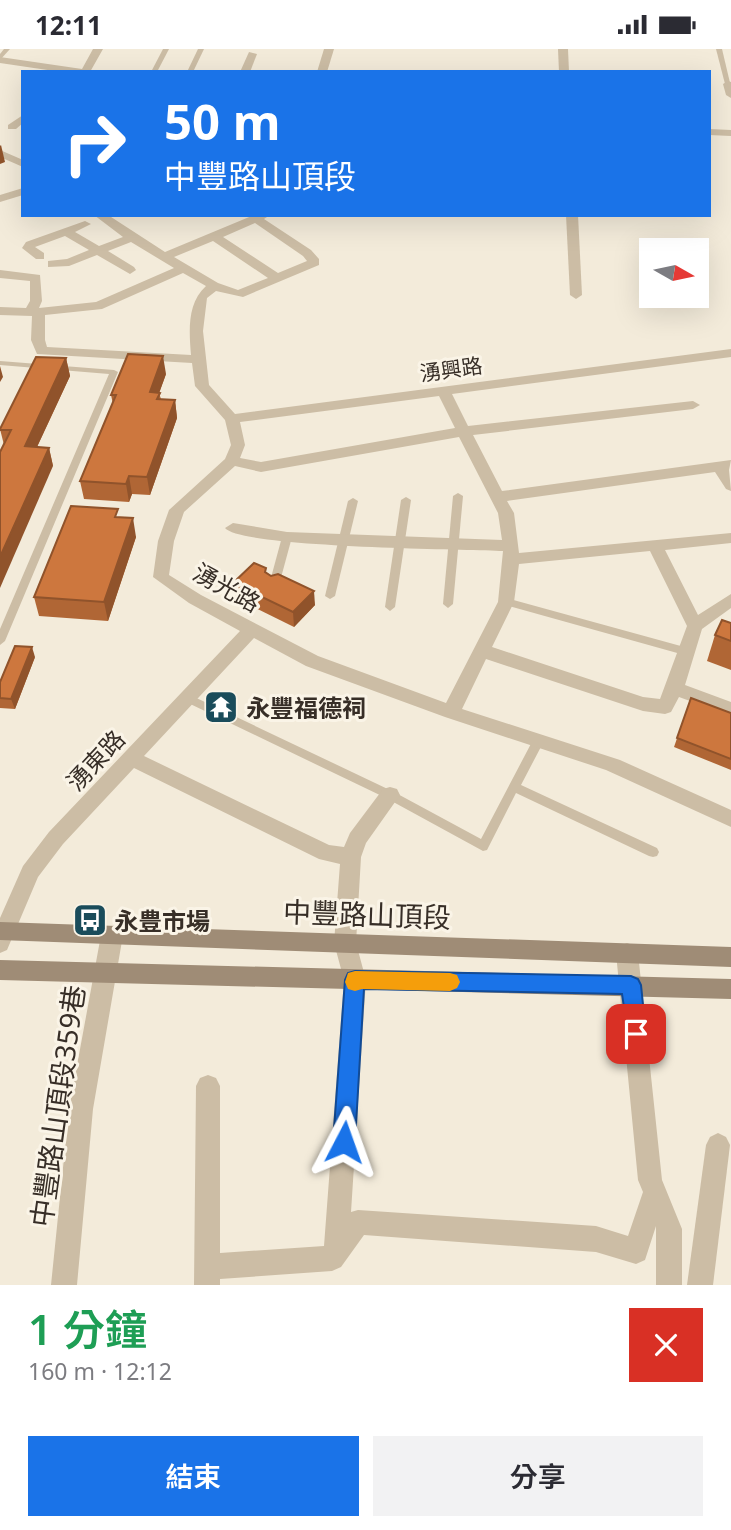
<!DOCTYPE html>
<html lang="zh-TW">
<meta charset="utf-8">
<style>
:root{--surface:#fff;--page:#f2f2f3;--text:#2b2b33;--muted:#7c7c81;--accent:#1a73e8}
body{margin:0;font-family:"Noto Sans","Noto Sans TC",sans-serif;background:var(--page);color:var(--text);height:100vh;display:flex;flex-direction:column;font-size:26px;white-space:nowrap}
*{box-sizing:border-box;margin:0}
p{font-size:23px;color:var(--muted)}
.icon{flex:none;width:38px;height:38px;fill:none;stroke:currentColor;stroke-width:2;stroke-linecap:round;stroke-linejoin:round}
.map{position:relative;height:1236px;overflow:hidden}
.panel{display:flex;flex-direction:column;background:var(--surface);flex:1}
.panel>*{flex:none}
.guide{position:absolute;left:21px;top:21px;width:690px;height:147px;border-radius:0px;box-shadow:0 7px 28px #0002;background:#1a73e8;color:#fff;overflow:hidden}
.needle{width:46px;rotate:99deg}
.buttons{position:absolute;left:639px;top:189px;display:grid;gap:14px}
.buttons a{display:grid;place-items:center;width:70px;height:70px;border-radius:0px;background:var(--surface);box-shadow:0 7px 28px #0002;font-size:35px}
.pin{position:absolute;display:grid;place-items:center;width:60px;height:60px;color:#fff;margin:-30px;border-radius:14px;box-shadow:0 4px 10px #0006}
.me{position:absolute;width:77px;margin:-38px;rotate:4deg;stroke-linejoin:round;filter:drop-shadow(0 0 5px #0008)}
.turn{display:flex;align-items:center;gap:24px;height:147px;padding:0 28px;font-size:32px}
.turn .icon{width:91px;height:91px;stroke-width:2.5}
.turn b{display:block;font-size:49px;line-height:60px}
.round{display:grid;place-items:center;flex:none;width:74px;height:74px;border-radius:0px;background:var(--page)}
.overview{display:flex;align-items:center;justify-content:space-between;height:119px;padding:0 28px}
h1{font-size:42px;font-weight:600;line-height:52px;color:#1e9e55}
.action{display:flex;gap:14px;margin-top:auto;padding:14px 28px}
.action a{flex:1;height:80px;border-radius:0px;background:var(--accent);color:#fff;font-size:28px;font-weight:600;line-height:80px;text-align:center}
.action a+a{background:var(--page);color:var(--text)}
.status{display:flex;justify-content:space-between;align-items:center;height:49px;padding:0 35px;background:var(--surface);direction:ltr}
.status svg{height:19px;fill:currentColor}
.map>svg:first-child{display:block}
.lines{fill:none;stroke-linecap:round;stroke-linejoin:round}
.lane{fill:#ccbda5;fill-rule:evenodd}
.street{fill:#ccbda5;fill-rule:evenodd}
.secondary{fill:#9f8c76;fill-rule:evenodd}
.wall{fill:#b06635}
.shaded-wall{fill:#90532b}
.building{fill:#cd773e;stroke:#90532b;stroke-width:2}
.route{fill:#1a73e8;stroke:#114b97;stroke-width:2}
.slow{fill:#f59e0b}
.labels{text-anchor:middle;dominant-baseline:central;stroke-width:6;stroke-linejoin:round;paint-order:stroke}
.far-street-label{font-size:21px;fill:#372e27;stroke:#faf4e7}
.street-label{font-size:24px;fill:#372e27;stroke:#faf4e7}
.poi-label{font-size:24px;font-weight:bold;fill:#372e27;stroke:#faf4e7;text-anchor:start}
.near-street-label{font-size:28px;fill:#372e27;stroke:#faf4e7}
</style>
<div class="status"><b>12:11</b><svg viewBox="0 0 49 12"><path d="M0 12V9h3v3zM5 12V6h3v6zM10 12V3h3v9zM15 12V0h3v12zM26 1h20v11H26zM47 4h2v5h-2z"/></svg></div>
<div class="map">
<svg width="731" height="1236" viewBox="0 0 731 1236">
<rect width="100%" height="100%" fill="#f3ebda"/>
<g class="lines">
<!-- lane -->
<g class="lane">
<path d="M4,0H10L0,11V5Z"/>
<path d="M163,0H169L157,23H151Z"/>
<path d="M198,0H204L193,23H187Z"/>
<path d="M716,0H722L731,38L725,35Z"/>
<path d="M0,312L114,321L118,323L5,592L0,596V580L109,325L0,316Z"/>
<path d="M458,444L463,447L453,555L448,559L443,555L453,447Z"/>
<path d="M406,448L411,451L395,558L390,562L385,558L401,451Z"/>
<path d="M353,449L358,452L335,547L330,550L325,547L348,452Z"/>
<path d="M287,485L292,488L279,536L274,539L269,536L282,488Z"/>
<path d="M506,549L688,599L693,603L688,607L502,555L501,553Z"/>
<path d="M188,645L394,743L481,790L534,689H542L544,692L521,736L657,799L659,803L657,807L653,808L649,807L516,744L487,801L483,802L386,749L184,652L183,649L184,646Z"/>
</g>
<!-- street -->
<g class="street">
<path d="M93,0H103L90,23H61L0,14V8L82,20Z"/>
<path d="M324,0H334L327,23H317Z"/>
<path d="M558,0H568L569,23H559Z"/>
<path d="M249,3L257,5L250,23H240Z"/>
<path d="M728,32L731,33V49L726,46L723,35Z"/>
<path d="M23,66V74L16,80H8V76Z"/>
<path d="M709,80L731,81V87L709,86Z"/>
<path d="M0,101L23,111V118L0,108Z"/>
<path d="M23,139V146L0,153V146Z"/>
<path d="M94,166H108L165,203L254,166H270L264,170L311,201L319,210V216L243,248L216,242L207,249L203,282L209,336L235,365L731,300V308L452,345L468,377L693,352L700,356L693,360L473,386L502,442L731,411L729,421L731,442L726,440L715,423L507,452L514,464L519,504L731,484V494L665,501L698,566L731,545V559L702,580L685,636L731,653V667L679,648L671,663L665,665L643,662L486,610L462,660L620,711L731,761V778L606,721L445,668L306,617L254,589L144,707L329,796L344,798L350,784L383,740L390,738L397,740L400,746L366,794L361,808L356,894L366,931L351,1163L358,1161L596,1177L628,1187L643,1143L638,1131L616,904L619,897L627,894L635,897L638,904L662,1131L682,1180V1236H656V1177L645,1211L636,1215L596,1203L364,1186L341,1218L332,1222L220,1230V1236H194L196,1037L200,1029L208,1026L216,1029L220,1037V1204L324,1197L344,931L334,894L340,815L319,810L134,719L63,795L38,828L7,901L0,904V869L23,817L49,783L240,582L189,554L153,528L158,492L169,461L225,410L231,396L225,371L195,337L192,314L37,305L31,291L32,267L0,266V258L26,259L30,252V232L0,229V221L40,226L42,252L39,259L96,253L174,219L131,193L108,202L134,218L136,221L130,225L97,206L69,217L48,218V212L67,210L89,201L65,187L35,198L44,204V210H36L22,199L26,193L85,172L91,175L75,183L99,197L123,188ZM255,174L303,207L307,212L278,224L223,188ZM213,192L268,229L238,241L218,234L174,208ZM183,224L206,237C187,254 189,282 191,306L47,298L45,291V266L102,260ZM439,347L455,379L261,413L240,409L245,396L240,373ZM459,388L498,464L502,491L287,483L233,474L225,479C242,499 464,500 503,502L498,553L446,654L318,607L201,546L169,526L174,492L184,463L235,417L261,423ZM650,502L687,577L660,650L643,648L492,598L514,553L519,515Z"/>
<path d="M566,166H578L582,246L576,250L570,246Z"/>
<path d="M112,877L119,879L123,886L93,1060L77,1236H51L69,1060L101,886L105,879Z"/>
<path d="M718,1084L726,1088L730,1096L713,1236H687L706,1096L710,1088Z"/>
</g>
<!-- secondary -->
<g class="secondary">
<path d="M0,873L731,898V918L0,891Z"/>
<path d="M0,911L731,930V950L0,931Z"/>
</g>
</g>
<!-- wall -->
<g class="wall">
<path d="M66,309L70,327L37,398L49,399L53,417L4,396L0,380Z"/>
<path d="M166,325L159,344L161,350L175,351L177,369L150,446L132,445L129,453L84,450L80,432L113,355L111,346Z"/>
<path d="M120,468L136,488L108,572L39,567L34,548Z"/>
<path d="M266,523L315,556L294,578L235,549L233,534Z"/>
<path d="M731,574V621L707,612L715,586Z"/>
<path d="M35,608L15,660L0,659V633Z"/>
<path d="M691,649L731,664V721L674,698Z"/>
</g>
<!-- shaded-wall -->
<g class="shaded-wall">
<path d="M1,96L5,113L0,115V97Z"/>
<path d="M163,307L166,325L153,361L150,343Z"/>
<path d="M66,309L70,327L29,415L25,397Z"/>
<path d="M0,317L3,328L0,333Z"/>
<path d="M175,351L177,369L150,446L147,428Z"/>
<path d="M49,399L53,417L0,539V508Z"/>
<path d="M129,427L132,445L129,453L126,435Z"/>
<path d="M133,469L136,488L108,572L104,553Z"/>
<path d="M314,542L315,556L294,578L293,563Z"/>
<path d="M32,598L35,608L15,660L11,650Z"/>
</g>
<!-- building -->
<g class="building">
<path d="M128,305L163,307L150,343L160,344L157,350L175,351L147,428L129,427L126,435L80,432L116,346H111Z"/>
<path d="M36,308L66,309L25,397L49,399L0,508V403L11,381H0V380Z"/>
<path d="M71,457L118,460L115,468L133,469L104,553L34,548Z"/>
<path d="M254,514L266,519L265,523L271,527L278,525L314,542L293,563L233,534Z"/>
<path d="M722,571L731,574V592L715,586Z"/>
<path d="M15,597L32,598L11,650L0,649V633Z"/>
<path d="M691,649L731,664V710L677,689Z"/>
</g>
<!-- route -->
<path class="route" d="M355,922L631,927L638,930L641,936L646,985L643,992L636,995L629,992L622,945L364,940L355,1093L351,1101L344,1104L336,1101L333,1093L345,931L348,924Z"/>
<!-- slow -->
<path class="slow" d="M355,922L450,924L457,926L460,933L457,939L450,942L362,940L355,942L348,940L345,933L348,924Z"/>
<!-- icons -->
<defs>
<g id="temple-square" transform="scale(1.75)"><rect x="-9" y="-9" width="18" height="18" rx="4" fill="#1a4c5b" stroke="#faf4e7"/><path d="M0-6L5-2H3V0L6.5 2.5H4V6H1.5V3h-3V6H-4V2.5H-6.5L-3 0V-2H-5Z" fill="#fff"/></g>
<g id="bus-square" transform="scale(1.75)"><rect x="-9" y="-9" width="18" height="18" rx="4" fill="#1a4c5b" stroke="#faf4e7"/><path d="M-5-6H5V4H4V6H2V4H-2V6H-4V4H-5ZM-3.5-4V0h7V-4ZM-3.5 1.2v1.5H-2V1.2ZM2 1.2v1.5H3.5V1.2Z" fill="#fff"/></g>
</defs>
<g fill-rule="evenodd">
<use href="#temple-square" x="221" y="658"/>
<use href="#bus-square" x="90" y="871"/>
</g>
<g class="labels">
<!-- far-street labels -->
<g class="far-street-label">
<text transform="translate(451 320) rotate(-8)">湧興路</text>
</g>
<!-- street labels -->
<g class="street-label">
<text transform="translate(227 538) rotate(29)">湧光路</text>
<text transform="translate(95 711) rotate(-47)">湧東路</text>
</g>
<!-- poi labels -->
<g class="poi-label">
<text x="246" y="658">永豐福德祠</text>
<text x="114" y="871">永豊市場</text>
</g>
<!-- near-street labels -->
<g class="near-street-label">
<text transform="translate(367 865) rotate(2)">中豐路山頂段</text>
<text transform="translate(57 1057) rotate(-82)">中豐路山頂段359巷</text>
</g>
</g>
</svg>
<div class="buttons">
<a><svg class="needle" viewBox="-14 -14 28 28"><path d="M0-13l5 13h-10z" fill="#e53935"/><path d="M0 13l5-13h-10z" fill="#7c7c81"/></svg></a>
</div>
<div class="pin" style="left:636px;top:985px;background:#d93025"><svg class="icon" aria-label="arrive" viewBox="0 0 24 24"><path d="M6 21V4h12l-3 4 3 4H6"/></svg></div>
<svg class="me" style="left:344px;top:1093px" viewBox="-20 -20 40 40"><path d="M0-17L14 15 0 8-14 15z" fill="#1a73e8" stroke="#fff" stroke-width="4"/></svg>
<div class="guide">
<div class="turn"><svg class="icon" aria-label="right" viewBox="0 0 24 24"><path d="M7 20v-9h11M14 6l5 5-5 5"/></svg><div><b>50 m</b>中豐路山頂段</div></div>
</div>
</div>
<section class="panel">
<div class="overview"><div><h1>1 分鐘</h1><p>160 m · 12:12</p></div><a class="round" style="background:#d93025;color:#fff"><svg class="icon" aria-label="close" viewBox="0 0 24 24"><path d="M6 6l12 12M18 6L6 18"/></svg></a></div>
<div class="action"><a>結束</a><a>分享</a></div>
</section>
